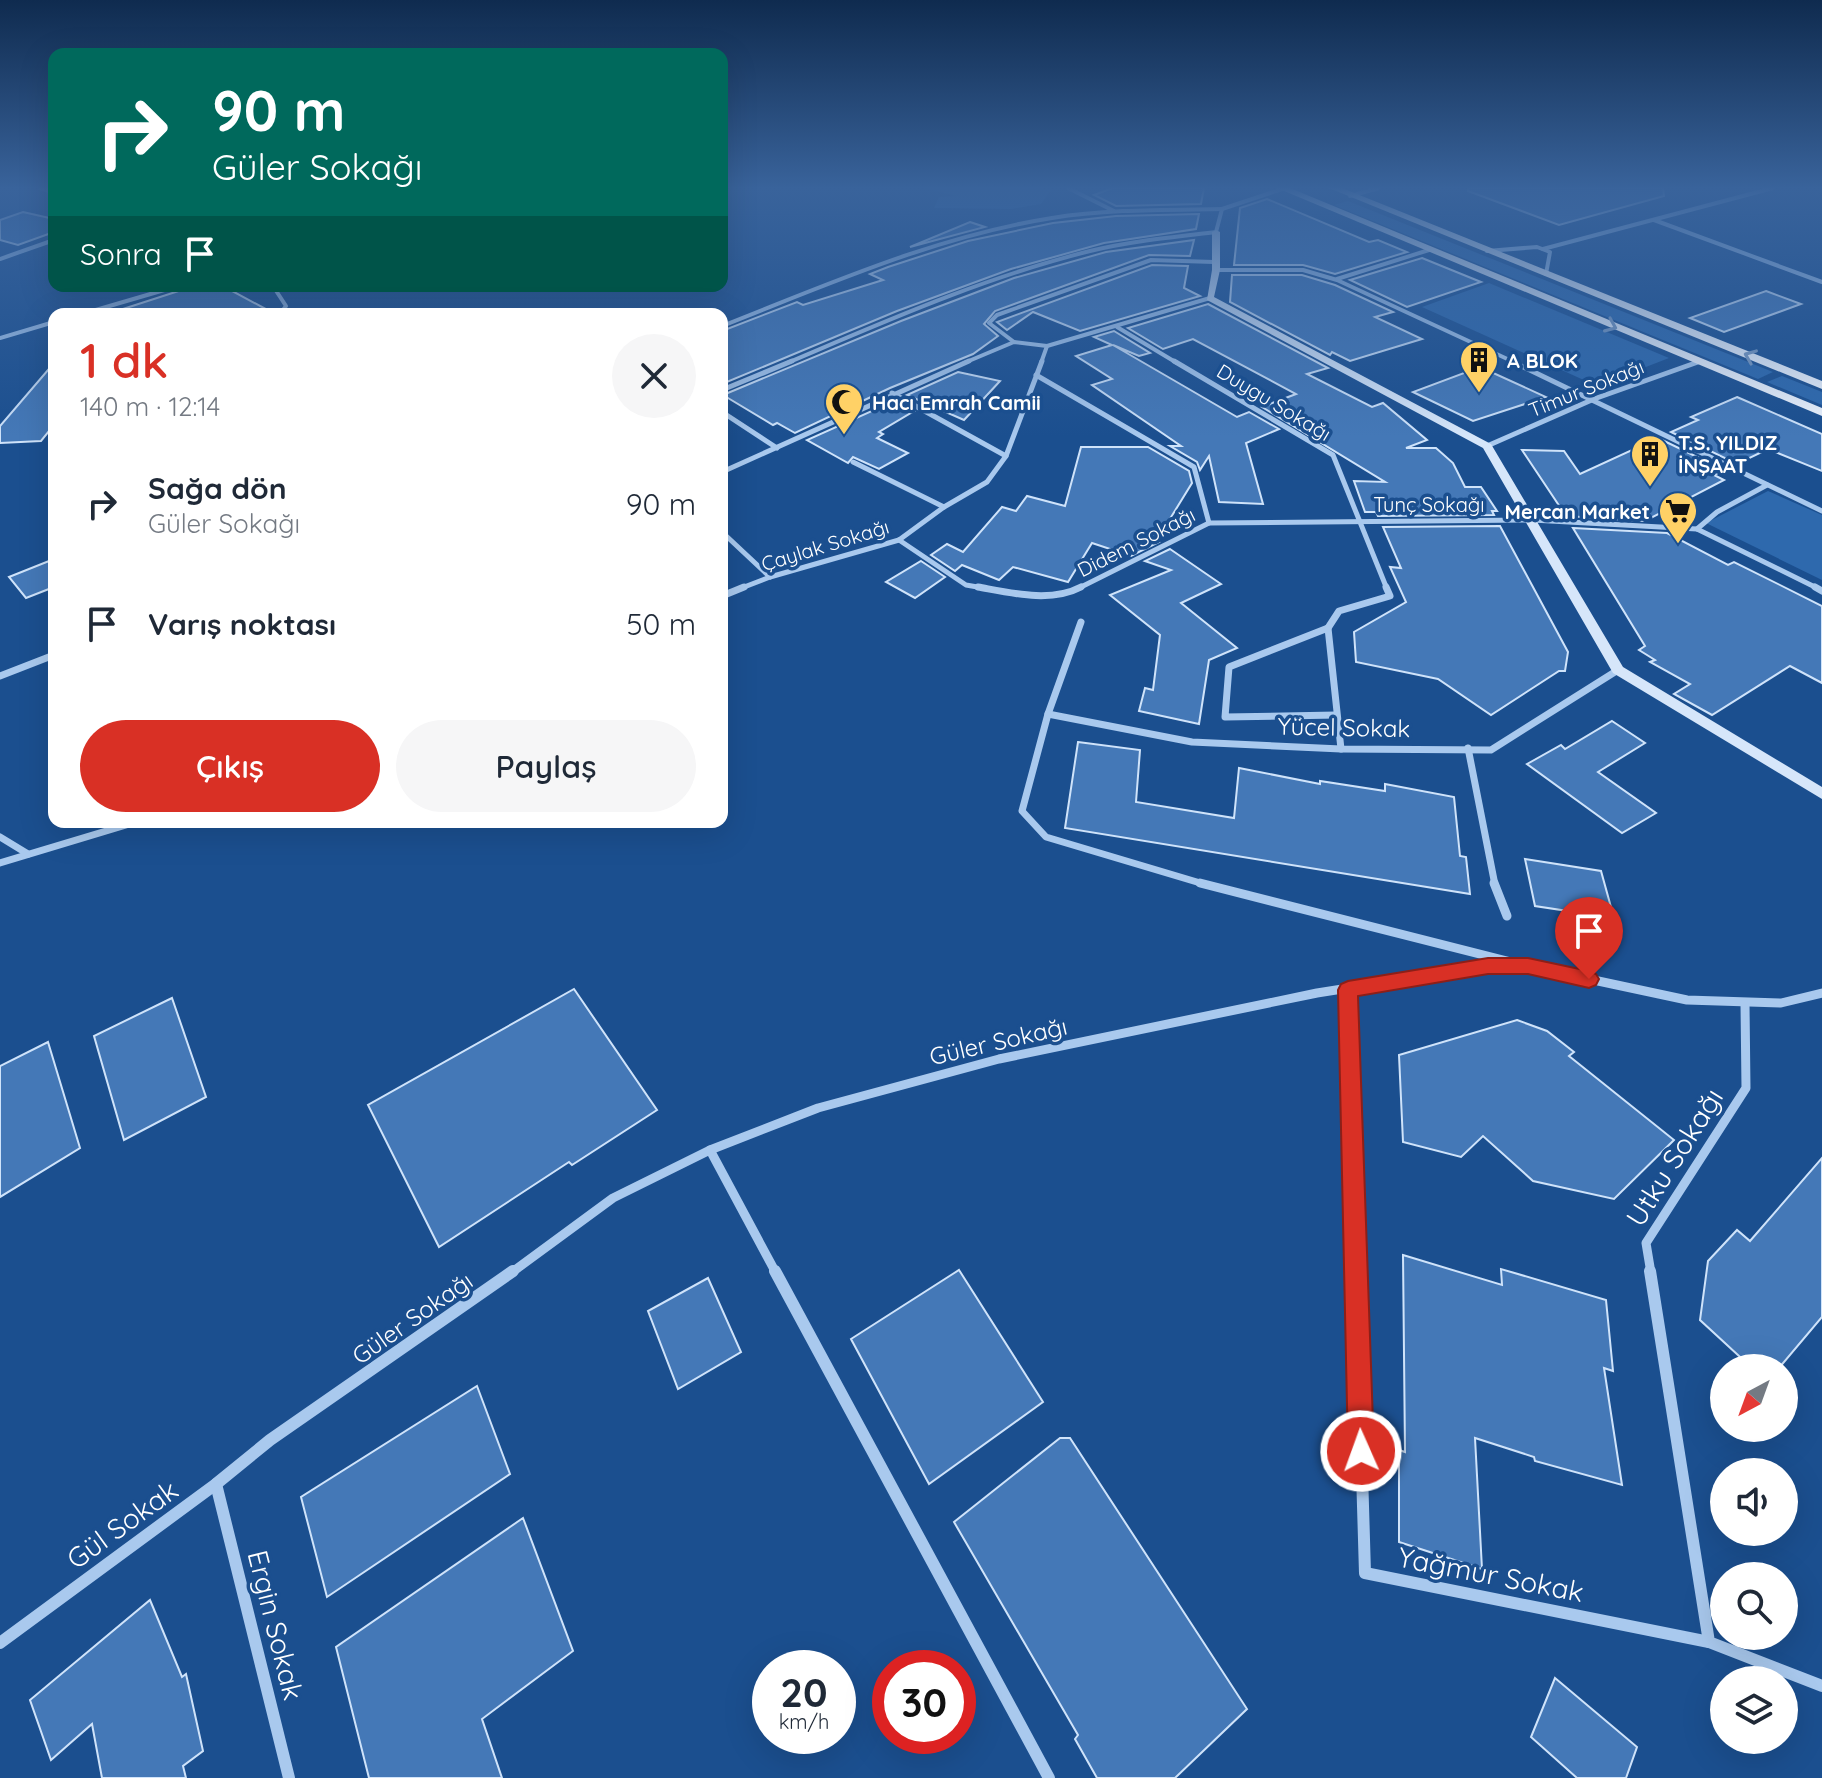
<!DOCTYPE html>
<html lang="tr">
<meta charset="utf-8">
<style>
:root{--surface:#fff;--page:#f6f6f7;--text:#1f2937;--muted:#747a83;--accent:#d93025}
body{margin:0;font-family:Quicksand,sans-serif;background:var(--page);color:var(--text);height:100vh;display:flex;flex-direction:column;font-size:30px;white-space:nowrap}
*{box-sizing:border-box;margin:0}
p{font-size:26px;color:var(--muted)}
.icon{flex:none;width:44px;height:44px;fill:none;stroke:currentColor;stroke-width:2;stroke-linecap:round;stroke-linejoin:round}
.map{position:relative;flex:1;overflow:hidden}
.panel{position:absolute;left:48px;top:308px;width:680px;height:520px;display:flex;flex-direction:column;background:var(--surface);border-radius:16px;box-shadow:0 8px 32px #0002}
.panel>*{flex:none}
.hud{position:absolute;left:48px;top:48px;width:680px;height:244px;border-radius:16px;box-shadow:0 8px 32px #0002;background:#00695c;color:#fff;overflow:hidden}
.needle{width:52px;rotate:221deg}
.controls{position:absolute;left:1710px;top:1354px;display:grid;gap:16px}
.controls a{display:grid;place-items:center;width:88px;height:88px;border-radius:50%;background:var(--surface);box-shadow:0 8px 32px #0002;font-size:40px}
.speed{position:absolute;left:752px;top:1650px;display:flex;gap:16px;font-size:40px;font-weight:700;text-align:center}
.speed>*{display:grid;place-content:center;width:104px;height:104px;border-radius:50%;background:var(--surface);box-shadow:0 8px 32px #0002;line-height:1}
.speed small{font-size:20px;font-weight:400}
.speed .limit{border:12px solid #d22;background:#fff;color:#111}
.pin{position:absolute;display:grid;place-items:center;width:68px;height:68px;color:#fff;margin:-82px -34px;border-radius:50% 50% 50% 0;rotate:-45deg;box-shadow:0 0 8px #0007}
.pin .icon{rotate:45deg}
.me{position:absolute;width:88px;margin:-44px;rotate:358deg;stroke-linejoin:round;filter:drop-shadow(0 0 6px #0008)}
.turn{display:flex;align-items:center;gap:28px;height:168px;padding:0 32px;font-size:36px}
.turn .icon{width:104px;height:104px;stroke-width:2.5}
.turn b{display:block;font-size:56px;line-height:68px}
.then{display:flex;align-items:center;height:76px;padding:0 32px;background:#0003;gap:16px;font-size:30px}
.round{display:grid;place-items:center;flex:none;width:84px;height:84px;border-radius:42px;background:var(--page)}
.head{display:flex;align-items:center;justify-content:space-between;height:136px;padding:0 32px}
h1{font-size:48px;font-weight:600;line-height:60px;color:var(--accent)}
.button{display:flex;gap:16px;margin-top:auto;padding:16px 32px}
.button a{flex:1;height:92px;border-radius:48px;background:var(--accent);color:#fff;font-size:32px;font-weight:600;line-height:92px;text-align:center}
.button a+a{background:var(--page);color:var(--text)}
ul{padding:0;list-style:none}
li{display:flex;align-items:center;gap:24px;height:120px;padding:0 32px}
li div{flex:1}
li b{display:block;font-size:30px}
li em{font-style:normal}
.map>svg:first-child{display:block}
.green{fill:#2e69ad}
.building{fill:#4478b7;stroke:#cfe3fa;stroke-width:2}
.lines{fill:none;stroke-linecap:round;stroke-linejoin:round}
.street-far4{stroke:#a9c9ee;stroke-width:4}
.street-far3{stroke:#a9c9ee;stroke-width:5}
.street-far2{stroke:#a9c9ee;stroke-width:7}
.street-far1{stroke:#a9c9ee;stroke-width:9}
.street{stroke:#a9c9ee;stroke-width:12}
.secondary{fill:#d6e6fa;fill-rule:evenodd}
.primary{fill:#f0f6ff;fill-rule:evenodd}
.oneway{stroke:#7b9ac1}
.route{fill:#d93025;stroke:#8d1f18;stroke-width:2}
.labels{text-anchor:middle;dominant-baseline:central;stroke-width:7;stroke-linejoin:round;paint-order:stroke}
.far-poi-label{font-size:20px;font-weight:bold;fill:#fff;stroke:#1b4f8f;text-anchor:start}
.far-street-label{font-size:20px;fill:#fff;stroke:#1b4f8f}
.street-label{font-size:24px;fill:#fff;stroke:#1b4f8f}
.near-street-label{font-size:28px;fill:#fff;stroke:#1b4f8f}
</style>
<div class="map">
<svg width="1822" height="1778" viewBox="0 0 1822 1778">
<rect width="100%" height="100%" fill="#1b4f8f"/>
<!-- green -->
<g class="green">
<path d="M924,188H1034L1051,190L1041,204L1011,209L934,208L939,197L956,196Z"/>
<path d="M1348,201L1773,372L1758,379L1334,205Z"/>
<path d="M1489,283L1669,358L1597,386L1422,307Z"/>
<path d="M1782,376L1822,392V405L1767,382Z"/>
<path d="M1768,491L1822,515V580L1706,523Z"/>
</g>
<!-- building -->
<g class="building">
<path d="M1113,188H1204L1201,204L1116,206L1094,195Z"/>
<path d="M1468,188H1663L1664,196L1559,225L1468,191Z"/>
<path d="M1267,199L1369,242L1378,240L1407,252L1335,274L1303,265H1234L1240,208Z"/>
<path d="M23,212L54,219V232L18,245L0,240V220Z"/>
<path d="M1199,214L1196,229L1104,243L1011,269L897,311L722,384V331L797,302L803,305L883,280L870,274L888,267L968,241L1053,223L1116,216Z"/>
<path d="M970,222L985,227L910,247Z"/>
<path d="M1194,240L1190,256L1149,255L995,311L984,324L998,336L973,354L890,388L795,433L777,423L773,425L723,395L901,321L1014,278L1106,252Z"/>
<path d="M1422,258L1481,282L1407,307L1350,280Z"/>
<path d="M1152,265L1188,266L1184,288L1200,296L1080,331L1033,312L1007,330L997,322Z"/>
<path d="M1232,275H1302L1335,285L1393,312L1375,317L1422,339L1350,361L1332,352L1330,355L1230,302Z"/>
<path d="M194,286H223L275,314H124L123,309Z"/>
<path d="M1766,291L1801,304L1724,332L1690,318Z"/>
<path d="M1208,304L1328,368L1307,374L1372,407L1383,403L1427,440L1406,448H1436L1453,463L1465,487H1481L1497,511H1492L1494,515L1378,516L1376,512H1365L1354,481L1385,482L1262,407L1296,394L1193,339L1163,349L1128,328Z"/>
<path d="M1114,331L1150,353L1139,356L1113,345L1237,417L1249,412L1279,429L1246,443L1263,504L1219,502L1209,456L1200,470L1197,462L1170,446H1181L1092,385L1112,379L1076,356L1112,345L1094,337Z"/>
<path d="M54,363V425L41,441L0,443V426Z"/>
<path d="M1480,367L1546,397L1473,421L1413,392Z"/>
<path d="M958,372L1000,381L964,420L907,395Z"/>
<path d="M1737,397L1822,434V471L1768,449L1737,464L1671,432L1698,420L1691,417Z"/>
<path d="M894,401L914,411L879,432L883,434L877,438L908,453L879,469L853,457L848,463L807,440Z"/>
<path d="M1658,438L1724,470L1714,475L1724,480L1645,521L1566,516L1522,450L1564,451L1580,474Z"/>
<path d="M1081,447H1148L1189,471L1192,483L1157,540L1159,542L1131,556L1092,543L1068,582L1013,567L999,580L962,565L955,571L931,555L947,544L963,552L1002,507L1016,511L1027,496L1065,506Z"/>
<path d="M1500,526L1568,652L1565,671H1559L1491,715L1438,679L1356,662L1354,632L1406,602L1390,567L1401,568L1383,527Z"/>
<path d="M1573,528L1667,533L1728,565L1734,562L1822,606V683L1790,666L1712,715L1674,694L1690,684L1650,662L1655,660L1639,650L1645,646Z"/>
<path d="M1170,549L1221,584L1181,603L1237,648L1209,660L1199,724L1139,711L1145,688L1153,690L1160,635L1110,595L1171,570L1145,561Z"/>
<path d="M54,559V587L26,598L9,577Z"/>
<path d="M921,561L945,577L915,598L886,582Z"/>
<path d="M1612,721L1645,743L1598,772L1656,813L1622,833L1527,764L1561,745L1565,749Z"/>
<path d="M1078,742L1140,750L1136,802L1234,818L1239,768L1320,784V781L1385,791V784L1454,797L1460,856L1466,857L1470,894L1065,828Z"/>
<path d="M1525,859L1601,871L1614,918L1535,906Z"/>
<path d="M574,989L657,1110L572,1165L569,1162L439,1247L368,1105Z"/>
<path d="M172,998L206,1097L124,1140L94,1036Z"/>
<path d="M1517,1020L1547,1031L1574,1052L1569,1056L1674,1140L1614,1199L1533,1181L1483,1136L1461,1157L1403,1142L1399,1055Z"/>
<path d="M48,1042L80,1148L0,1197V1066Z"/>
<path d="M1822,1158V1317L1779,1368H1752L1700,1320L1708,1261L1737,1230L1750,1241Z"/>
<path d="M1403,1255L1502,1285L1501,1269L1606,1300L1613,1371L1604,1368L1622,1485L1535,1461L1534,1457L1475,1438L1482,1569L1399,1542V1450L1405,1452Z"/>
<path d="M959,1270L1043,1402L929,1484L851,1339Z"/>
<path d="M708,1278L741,1352L678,1389L648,1311Z"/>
<path d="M477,1386L510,1474L327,1597L301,1497Z"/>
<path d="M1060,1438H1070L1247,1709L1175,1778H1097L1075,1739L1078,1735L954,1522Z"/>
<path d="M523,1518L573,1651L482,1719L502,1778H369L336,1647Z"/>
<path d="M150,1600L182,1677L186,1674L203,1751L183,1766L186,1778H102L92,1724L51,1760L30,1700Z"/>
<path d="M1555,1678L1637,1747L1626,1778H1577L1531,1737Z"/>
</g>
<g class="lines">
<!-- street-far4 -->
<g class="street-far4">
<path d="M39,188L54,192"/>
<path d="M1068,188L1114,211"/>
<path d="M1350,196L1379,188"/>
<path d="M1654,220L1822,282"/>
<path d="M1543,249L1773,188"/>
<path d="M1487,251L1537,247L1550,252L1546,274"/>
<path d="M0,259L54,240"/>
<path d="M1216,270H1303L1337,280L1516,363"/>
<path d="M1337,279L1429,250"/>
<path d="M273,286L286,306L280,314"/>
<path d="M82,314L178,286"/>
<path d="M722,326C829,284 937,236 1052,218C1108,209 1165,210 1222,209"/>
<path d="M1117,327L1177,363"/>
<path d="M0,338L54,322"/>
<path d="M1014,342L989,323L997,315L1151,260L1214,262"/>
<path d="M787,363C886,321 985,277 1090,251C1131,241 1174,237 1216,232L1222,209L1282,189"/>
<path d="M964,363L1014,342L1047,346"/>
<path d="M1041,363L1047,346L1210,298"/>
</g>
<!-- street-far3 -->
<g class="street-far3">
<path d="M1174,361L1333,455L1387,589"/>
<path d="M1511,361L1822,511"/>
<path d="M1036,375L1194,467L1209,523L1077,589"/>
<path d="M722,390L792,361"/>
<path d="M892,393L1006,456"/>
<path d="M722,412L777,448"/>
<path d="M1487,446L1594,399L1698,362"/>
<path d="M853,462L944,507"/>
<path d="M722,472L969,361"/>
<path d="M1209,523L1532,520L1697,529L1819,589"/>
<path d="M1697,529L1717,512L1767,485"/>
<path d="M722,532L770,577"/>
<path d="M899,540L966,585L989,589"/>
<path d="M739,589L770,577L899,540L944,507L987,482L1006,456L1042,361"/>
</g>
<!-- street-far2 -->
<g class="street-far2">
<path d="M978,587C1011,593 1051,603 1081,587"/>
<path d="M1815,587L1822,591"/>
<path d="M722,596L744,587"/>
<path d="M1081,622L1048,714L1022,811L1046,837L1207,885"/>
<path d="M1328,628L1341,749"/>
<path d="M0,676L54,655"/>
<path d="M1048,714L1192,742L1341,749L1491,750L1618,670"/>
<path d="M1336,715L1225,717L1229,667L1328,628L1339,611L1390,596L1386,587"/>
<path d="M1468,748L1495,885"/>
<path d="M0,837L28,854"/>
<path d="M0,863L136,822"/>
</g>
<!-- street-far1 -->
<g class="street-far1">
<path d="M1200,883L1515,963"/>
<path d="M1494,883L1507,916"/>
<path d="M1348,990L1356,1273"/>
<path d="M710,1150L776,1273"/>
<path d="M511,1273L613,1198L710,1150L818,1108L999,1059L1317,993L1488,966H1528L1687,1000L1781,1003L1822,993"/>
<path d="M1651,1273L1646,1243L1746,1088L1745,1004"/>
</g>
<!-- street -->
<g class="street">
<path d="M775,1271L1049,1778"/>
<path d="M1356,1271L1365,1573L1709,1642"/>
<path d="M1650,1271L1709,1642L1822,1686"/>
<path d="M216,1484L289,1778"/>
<path d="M0,1643L216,1484L270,1440L513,1271"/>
</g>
<!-- secondary -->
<path class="secondary" d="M1216,230L1220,232V270L1214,297L1491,444L1623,667L1822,787V799L1613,673L1483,448L1207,300L1212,270V232Z"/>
<!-- primary -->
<g class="primary">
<path d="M1277,188H1290L1822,408V416Z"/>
<path d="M1329,188H1342L1822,381V389Z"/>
</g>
</g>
<!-- one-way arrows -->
<defs><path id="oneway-chevron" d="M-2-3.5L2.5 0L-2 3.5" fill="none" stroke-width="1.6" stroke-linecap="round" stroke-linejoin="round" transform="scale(2)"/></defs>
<g class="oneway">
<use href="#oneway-chevron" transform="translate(1611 326) rotate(23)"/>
<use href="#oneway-chevron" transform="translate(1750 356) rotate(-158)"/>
</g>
<!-- sky -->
<linearGradient id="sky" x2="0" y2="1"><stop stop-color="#0f2b4f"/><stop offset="0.43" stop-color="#39639b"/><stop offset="1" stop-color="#39639b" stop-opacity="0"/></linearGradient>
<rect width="1822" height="437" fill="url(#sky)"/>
<!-- route -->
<path class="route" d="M1488,958H1528L1589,971L1596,974L1599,979L1596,985L1589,988L1528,974H1488L1358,996L1374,1451L1370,1460L1361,1464L1352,1460L1348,1451L1338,990L1341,984L1348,981Z"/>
<!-- icons -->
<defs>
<g id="building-pin" transform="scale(2)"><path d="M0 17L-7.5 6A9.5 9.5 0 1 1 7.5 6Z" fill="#ffd166" stroke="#1b4f8f"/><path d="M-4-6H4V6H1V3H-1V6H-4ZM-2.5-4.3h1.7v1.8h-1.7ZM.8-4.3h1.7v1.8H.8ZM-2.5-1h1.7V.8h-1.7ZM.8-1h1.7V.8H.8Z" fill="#111"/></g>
<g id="mosque-pin" transform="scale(2)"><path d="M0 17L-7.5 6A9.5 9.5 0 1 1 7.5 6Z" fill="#ffd166" stroke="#1b4f8f"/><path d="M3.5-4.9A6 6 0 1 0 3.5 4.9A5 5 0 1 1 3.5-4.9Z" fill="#111"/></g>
<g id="supermarket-pin" transform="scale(2)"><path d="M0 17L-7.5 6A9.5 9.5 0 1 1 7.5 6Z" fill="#ffd166" stroke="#1b4f8f"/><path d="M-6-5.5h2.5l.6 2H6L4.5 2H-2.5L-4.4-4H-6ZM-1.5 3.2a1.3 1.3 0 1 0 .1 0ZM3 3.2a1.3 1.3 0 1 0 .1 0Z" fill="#111"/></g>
</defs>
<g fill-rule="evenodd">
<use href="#building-pin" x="1479" y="360"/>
<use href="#mosque-pin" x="844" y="402"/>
<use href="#building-pin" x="1650" y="454"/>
<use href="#supermarket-pin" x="1678" y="511"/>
</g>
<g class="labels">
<!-- far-poi labels -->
<g class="far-poi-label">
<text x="1507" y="360">A BLOK</text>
<text x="872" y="402">Hacı Emrah Camii</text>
<text x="1678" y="442">T.S. YILDIZ<tspan x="1678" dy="23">İNŞAAT</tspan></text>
<text x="1650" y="511" text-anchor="end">Mercan Market</text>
</g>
<!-- far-street labels -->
<g class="far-street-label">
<text transform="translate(1586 388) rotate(-22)">Timur Sokağı</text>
<text transform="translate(1274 402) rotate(31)">Duygu Sokağı</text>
<text x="1429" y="504">Tunç Sokağı</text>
<text transform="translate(1136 542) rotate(-27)">Didem Sokağı</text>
<text transform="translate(825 545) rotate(-17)">Çaylak Sokağı</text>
</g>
<!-- street labels -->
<g class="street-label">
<text transform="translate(1344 727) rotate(1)">Yücel Sokak</text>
<text transform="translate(998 1041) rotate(-13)">Güler Sokağı</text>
<text transform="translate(412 1318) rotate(-35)">Güler Sokağı</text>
</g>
<!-- near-street labels -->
<g class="near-street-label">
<text transform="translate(1674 1157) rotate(-58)">Utku Sokağı</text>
<text transform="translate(122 1524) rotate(-36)">Gül Sokak</text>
<text transform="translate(1491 1574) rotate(11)">Yağmur Sokak</text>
<text transform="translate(276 1625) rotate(76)">Ergin Sokak</text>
</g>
</g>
</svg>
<div class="controls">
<a><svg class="needle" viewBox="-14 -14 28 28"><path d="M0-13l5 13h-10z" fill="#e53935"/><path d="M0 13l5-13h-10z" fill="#747a83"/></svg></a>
<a><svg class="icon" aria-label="sound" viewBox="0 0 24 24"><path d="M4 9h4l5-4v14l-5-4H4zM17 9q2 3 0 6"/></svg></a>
<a><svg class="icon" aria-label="search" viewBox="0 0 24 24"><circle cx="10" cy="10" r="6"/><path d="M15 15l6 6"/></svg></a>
<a><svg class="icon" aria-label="layers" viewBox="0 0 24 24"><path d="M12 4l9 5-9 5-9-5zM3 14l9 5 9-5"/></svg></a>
</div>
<div class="speed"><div>20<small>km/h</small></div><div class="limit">30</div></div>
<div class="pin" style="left:1589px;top:979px;background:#d93025"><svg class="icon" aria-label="arrive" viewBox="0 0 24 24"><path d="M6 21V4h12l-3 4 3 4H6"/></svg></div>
<svg class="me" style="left:1361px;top:1451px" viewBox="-20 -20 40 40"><circle r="17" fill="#d93025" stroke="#fff" stroke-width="3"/><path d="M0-11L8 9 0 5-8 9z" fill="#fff"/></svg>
<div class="hud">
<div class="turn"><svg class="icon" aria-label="right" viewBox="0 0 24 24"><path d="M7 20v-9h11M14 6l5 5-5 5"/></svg><div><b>90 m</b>Güler Sokağı</div></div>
<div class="then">Sonra<svg class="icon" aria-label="arrive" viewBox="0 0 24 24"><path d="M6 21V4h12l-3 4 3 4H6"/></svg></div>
</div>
<section class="panel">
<div class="head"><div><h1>1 dk</h1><p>140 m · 12:14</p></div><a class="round"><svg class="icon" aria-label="close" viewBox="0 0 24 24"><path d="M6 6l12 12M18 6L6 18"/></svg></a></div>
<ul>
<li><svg class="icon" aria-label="right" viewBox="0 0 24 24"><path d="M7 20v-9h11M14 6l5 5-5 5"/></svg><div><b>Sağa dön</b><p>Güler Sokağı</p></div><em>90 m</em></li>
<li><svg class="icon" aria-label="arrive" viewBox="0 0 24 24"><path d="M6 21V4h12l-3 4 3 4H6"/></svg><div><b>Varış noktası</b></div><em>50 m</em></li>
</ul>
<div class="button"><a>Çıkış</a><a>Paylaş</a></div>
</section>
</div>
